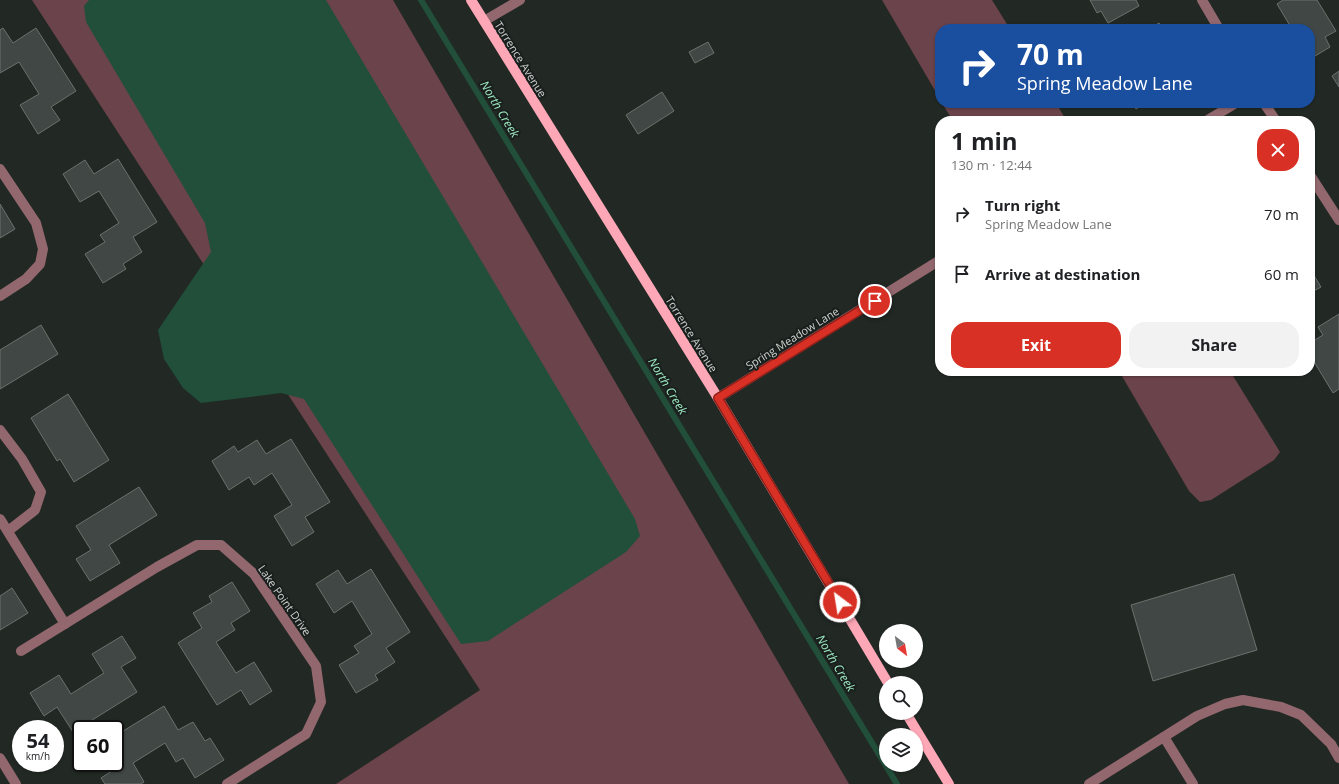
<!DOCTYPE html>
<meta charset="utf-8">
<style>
:root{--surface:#fff;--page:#f2f2f2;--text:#202124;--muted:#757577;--accent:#d93025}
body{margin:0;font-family:"Open Sans",sans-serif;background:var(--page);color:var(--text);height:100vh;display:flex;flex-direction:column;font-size:15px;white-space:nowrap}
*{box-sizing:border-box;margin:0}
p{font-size:13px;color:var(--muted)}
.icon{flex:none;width:22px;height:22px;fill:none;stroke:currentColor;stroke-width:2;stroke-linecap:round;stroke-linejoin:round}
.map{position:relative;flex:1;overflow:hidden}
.details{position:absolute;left:935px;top:116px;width:380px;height:260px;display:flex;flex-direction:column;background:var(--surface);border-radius:16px;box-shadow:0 1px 3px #0004}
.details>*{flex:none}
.guide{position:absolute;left:935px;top:24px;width:380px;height:84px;border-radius:16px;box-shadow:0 1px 3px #0004;background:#1a4fa0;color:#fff;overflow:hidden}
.needle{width:26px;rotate:149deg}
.controls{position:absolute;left:879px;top:624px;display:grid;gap:8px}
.controls a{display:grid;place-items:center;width:44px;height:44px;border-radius:50%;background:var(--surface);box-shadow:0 1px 3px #0004;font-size:20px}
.speed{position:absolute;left:12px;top:720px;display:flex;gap:8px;font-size:20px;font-weight:700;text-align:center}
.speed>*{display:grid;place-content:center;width:52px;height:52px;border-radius:50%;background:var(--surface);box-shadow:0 1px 3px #0004;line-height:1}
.speed small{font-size:10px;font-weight:400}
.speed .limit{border:2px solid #111;border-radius:6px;background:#fff;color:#111}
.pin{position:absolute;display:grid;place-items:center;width:34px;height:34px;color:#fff;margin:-17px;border:2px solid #fff;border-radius:50%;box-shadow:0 1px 4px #0007}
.me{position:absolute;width:44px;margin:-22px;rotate:329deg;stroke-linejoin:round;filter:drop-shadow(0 0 3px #0008)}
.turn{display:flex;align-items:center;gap:14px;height:84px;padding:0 16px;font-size:18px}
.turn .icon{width:52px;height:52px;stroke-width:2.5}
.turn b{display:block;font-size:28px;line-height:34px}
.round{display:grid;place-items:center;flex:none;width:42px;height:42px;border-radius:16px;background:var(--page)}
.headline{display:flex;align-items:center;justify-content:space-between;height:68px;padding:0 16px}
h1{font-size:24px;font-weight:700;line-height:30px}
.primary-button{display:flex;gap:8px;margin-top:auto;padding:8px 16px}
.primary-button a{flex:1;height:46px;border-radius:16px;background:var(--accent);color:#fff;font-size:16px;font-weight:700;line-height:46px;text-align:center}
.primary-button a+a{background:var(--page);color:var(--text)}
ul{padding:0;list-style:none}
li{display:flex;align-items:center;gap:12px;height:60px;padding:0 16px}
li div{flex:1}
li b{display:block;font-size:15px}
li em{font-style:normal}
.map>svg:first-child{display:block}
.green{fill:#6b434a}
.water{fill:#214f3a}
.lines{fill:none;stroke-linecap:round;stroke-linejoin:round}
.stream{stroke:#214f3a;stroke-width:6}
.building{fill:#414744;stroke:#6a726e}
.minor{stroke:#92676e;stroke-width:10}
.major{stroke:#fea7b6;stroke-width:10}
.route-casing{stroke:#8d1f18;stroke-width:10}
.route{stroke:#d93025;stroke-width:7}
.labels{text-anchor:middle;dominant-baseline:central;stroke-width:4;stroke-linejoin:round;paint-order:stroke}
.street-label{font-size:11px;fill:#ced2d0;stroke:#191f1c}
.water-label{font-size:12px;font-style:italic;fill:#9de8c2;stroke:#191f1c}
</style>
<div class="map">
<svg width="1339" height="784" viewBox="0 0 1339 784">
<rect width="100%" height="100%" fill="#222925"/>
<!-- green -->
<g class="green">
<path d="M32,0H393L849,784H336L480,690Z"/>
<path d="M882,0H992L1010,29H940V99Z"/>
<path d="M942,103H1056L1066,120L953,121Z"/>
<path d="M1119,371H1230L1280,452L1274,460L1211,500L1200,502L1189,491Z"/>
</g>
<!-- water -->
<path class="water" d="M89,0H326L635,519L640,536L626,552L488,641L461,644L304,399L281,393L201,403L183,388L164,359L158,330L211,252L205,223L86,22L84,6Z"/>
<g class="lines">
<!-- stream -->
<path class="stream" d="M421,0L897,784"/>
</g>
<!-- building -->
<g class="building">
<path d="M1090,0H1136L1139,6L1108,23L1101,11L1097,13Z"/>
<path d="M1283,0H1317L1336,31L1325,37L1330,47L1310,59V29H1292L1277,4Z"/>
<path d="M1159,23L1163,29H1149Z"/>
<path d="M3,28L13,43L36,28L76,91L51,107L60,120L38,134L20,105L39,94L19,62L0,73V30Z"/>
<path d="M708,42L714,53L695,63L689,52Z"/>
<path d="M1339,71V87L1332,76Z"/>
<path d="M662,92L674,111L638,134L626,115Z"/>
<path d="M1132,103H1146L1136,109Z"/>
<path d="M118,159L157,222L133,237L142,252L123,264L126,269L103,283L85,254L105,242L100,235L119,223L99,191L80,202L63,174L85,160L94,174Z"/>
<path d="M0,204L15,229L0,238Z"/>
<path d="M1310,269L1321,287L1310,293Z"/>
<path d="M1339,314V389L1333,393L1310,355V343L1323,335L1318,327Z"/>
<path d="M41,325L58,354L0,389V350Z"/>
<path d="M68,394L109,460L74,482L60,459L57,461L31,418Z"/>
<path d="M291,439L330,502L305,517L314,532L292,546L274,516L292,505L272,473L254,485L249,477L229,490L212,461L234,446L238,452L257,440L266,454Z"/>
<path d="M139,487L157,515L109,545L120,563L90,581L76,559L91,550L76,526Z"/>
<path d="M371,569L410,632L386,648L395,662L375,675L378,680L356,693L339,665L359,653L354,646L372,634L352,601L334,613L316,584L338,570L347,584Z"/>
<path d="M1234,574L1257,650L1153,681L1131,605Z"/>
<path d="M232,582L250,611L231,623L235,630L216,642L236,673L254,662L272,691L250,705L241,690L217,705L178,643L202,628L193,613L212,602L209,596Z"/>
<path d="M12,588L28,613L0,630V596Z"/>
<path d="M122,636L136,658L121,667L137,692L73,732L57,707L44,716L30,693L59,675L71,694L104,673L92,654Z"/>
<path d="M164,706L178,730L193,722L205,741L210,738L224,760L195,778L183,758L176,762L165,743L133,763L144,782L141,784H105L101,778L115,769L111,763H115V736Z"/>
</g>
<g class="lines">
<!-- minor -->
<g class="minor">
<path d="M1202,0L1219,29"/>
<path d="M484,21L520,0"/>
<path d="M1264,103L1276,121"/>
<path d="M1206,121L1236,103"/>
<path d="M0,169L36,223L43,249L40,264L26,279L0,296"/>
<path d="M1310,175L1339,220"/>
<path d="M718,398L940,260"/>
<path d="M0,430L22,459L41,492L35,510L8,531"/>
<path d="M0,519L65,624"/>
<path d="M21,651L157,567L197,545H221L254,574L316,666L321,702L306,734L227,784"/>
<path d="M1164,737L1193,784"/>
<path d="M0,758L16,784"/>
<path d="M1089,784L1197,716L1225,704L1243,700L1281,707L1301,715L1331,744L1339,758"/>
</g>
<!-- major -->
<g class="major">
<path d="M471,0L718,398L888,683"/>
<path d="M906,713L949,784"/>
</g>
</g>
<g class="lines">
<!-- route casing -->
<g class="route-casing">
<path id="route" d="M840,602L718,398L875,301"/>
</g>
<!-- route -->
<use href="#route" class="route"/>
</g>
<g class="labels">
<!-- street labels -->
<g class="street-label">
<text transform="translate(521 59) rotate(58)">Torrence Avenue</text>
<text transform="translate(692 334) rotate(58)">Torrence Avenue</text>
<text transform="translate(792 338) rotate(-32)">Spring Meadow Lane</text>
<text transform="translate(285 600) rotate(55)">Lake Point Drive</text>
</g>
<!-- water labels -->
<g class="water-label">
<text transform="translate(500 109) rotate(59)">North Creek</text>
<text transform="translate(668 386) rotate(59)">North Creek</text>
<text transform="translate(836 663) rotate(59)">North Creek</text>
</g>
</g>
</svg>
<div class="controls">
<a><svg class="needle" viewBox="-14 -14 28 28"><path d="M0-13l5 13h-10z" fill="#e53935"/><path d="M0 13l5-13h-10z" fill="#757577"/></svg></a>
<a><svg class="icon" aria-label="search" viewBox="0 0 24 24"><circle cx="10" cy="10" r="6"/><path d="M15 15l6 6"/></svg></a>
<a><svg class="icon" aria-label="layers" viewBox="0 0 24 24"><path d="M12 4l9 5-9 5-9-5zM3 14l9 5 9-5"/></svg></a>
</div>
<div class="speed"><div>54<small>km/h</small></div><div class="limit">60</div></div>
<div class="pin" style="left:875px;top:301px;background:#d93025"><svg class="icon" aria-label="arrive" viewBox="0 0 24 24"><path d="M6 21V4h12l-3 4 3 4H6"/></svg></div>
<svg class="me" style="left:840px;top:602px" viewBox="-20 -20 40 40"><circle r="17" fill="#d93025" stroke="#fff" stroke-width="3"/><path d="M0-11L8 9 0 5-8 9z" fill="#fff"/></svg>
<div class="guide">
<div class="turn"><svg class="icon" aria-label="right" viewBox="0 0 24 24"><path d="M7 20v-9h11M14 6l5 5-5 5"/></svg><div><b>70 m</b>Spring Meadow Lane</div></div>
</div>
<section class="details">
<div class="headline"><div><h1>1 min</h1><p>130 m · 12:44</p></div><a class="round" style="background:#d93025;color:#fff"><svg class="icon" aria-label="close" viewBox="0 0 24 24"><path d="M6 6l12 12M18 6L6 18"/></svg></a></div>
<ul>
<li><svg class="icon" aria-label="right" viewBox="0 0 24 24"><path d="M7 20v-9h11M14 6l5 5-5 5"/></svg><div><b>Turn right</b><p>Spring Meadow Lane</p></div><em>70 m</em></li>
<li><svg class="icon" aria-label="arrive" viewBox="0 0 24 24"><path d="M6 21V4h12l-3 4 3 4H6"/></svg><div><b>Arrive at destination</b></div><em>60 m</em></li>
</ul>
<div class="primary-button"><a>Exit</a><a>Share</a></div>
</section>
</div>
